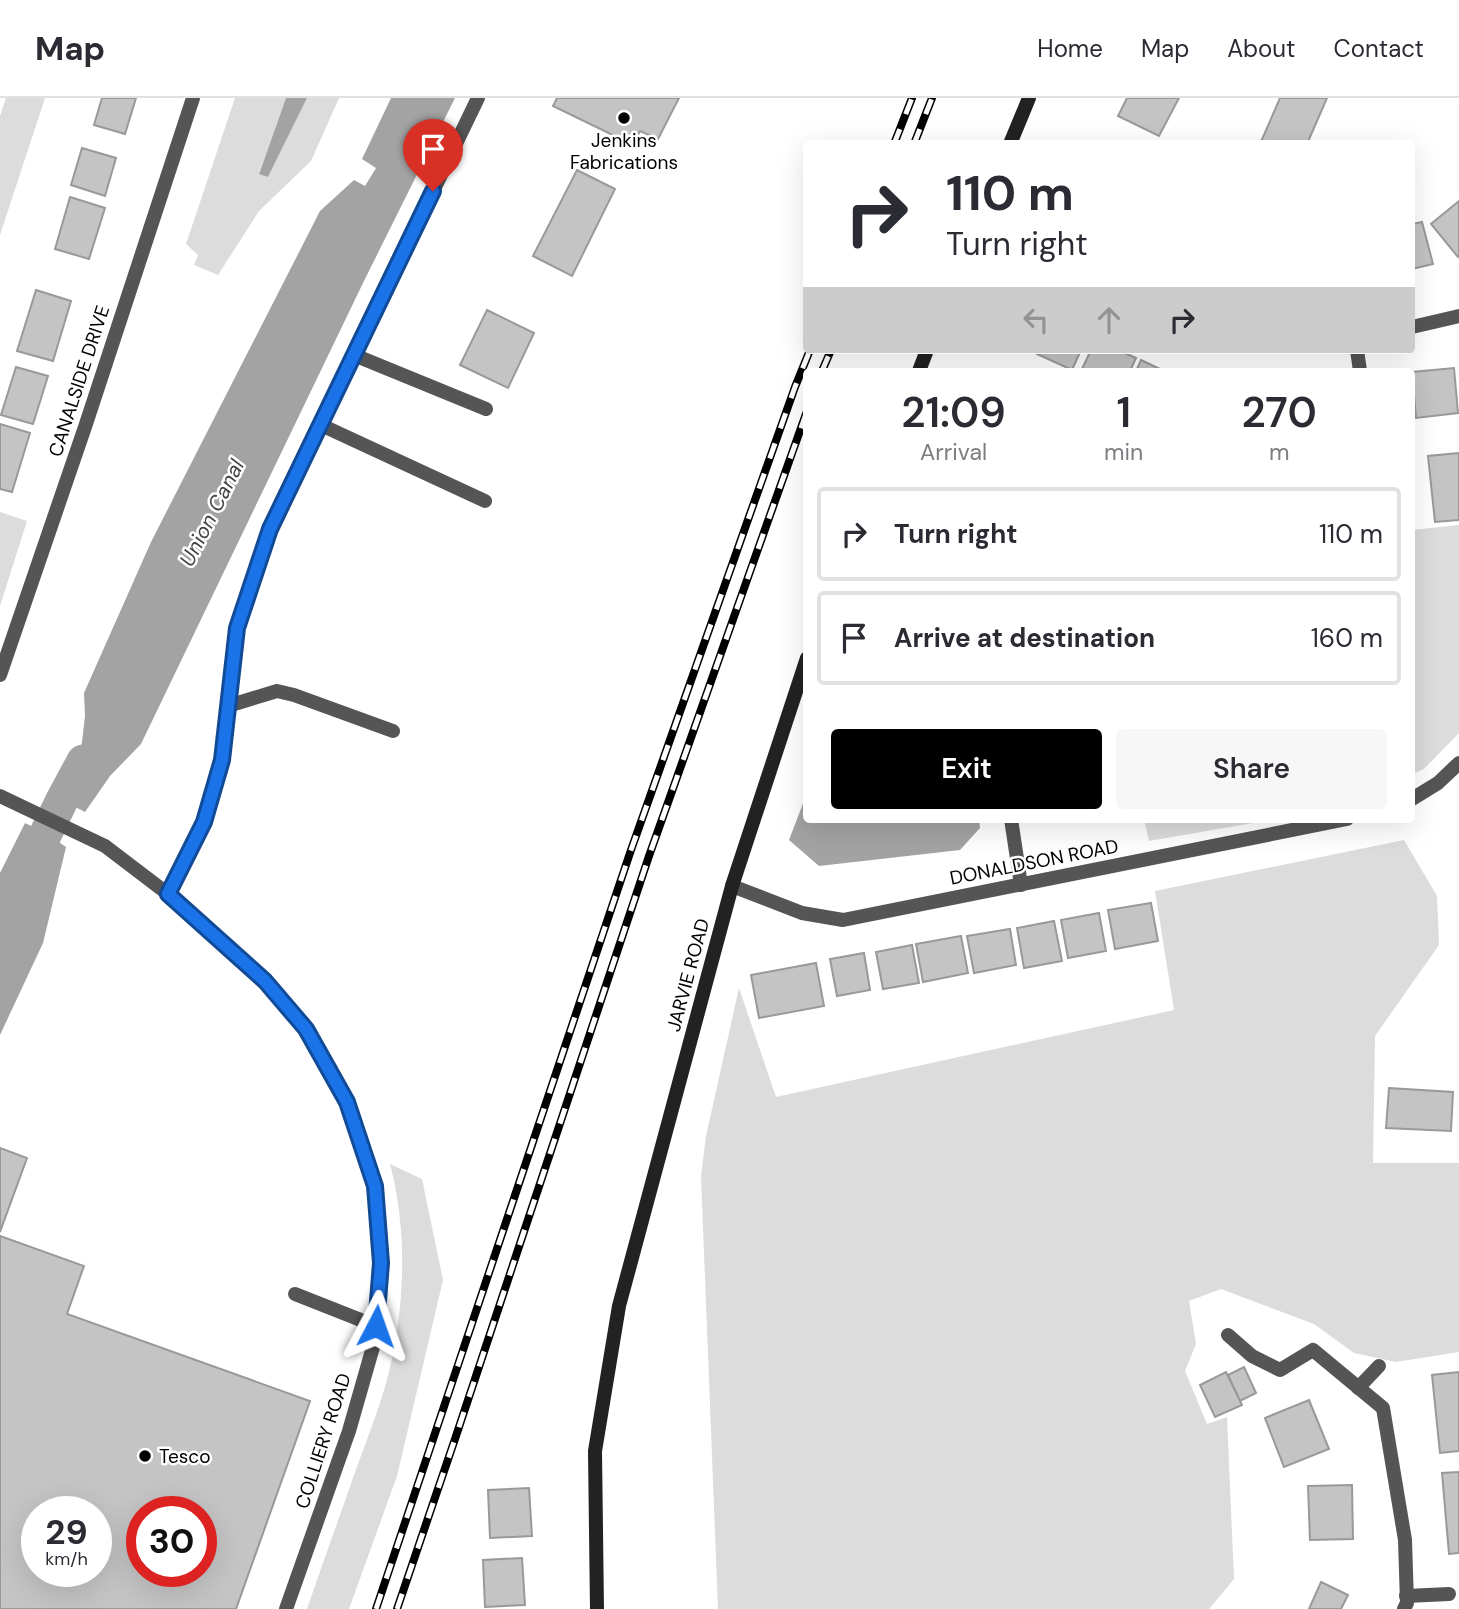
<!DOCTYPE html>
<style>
:root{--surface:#fff;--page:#f7f7f7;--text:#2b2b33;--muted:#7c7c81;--line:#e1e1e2;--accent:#000}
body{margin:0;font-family:"DM Sans",sans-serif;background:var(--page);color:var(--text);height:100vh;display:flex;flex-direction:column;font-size:26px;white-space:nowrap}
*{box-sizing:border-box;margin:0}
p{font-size:23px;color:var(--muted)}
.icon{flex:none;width:38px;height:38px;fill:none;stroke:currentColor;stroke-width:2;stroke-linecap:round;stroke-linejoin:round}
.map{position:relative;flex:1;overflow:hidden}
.details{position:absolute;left:803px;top:270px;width:612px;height:455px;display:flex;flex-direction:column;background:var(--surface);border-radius:7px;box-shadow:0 7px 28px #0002}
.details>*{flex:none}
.guide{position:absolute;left:803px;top:42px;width:612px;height:214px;border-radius:7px;box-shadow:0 7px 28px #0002;background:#fff;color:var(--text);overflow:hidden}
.speed{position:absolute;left:21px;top:1398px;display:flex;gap:14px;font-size:35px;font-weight:700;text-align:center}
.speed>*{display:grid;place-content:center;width:91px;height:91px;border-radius:50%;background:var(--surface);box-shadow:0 7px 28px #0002;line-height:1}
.speed small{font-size:18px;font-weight:400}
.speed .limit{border:10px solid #d22;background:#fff;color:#111}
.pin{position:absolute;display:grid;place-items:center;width:60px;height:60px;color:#fff;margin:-72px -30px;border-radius:50% 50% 50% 0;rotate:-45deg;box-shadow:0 0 7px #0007}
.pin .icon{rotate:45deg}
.me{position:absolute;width:77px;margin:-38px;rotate:4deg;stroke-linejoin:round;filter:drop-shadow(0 0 5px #0008)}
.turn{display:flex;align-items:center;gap:24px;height:147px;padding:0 28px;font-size:32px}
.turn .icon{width:91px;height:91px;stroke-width:2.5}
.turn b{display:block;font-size:49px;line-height:60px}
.lanes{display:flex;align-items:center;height:66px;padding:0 28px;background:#0003;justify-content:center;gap:35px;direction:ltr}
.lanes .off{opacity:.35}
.eta{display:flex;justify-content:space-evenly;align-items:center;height:119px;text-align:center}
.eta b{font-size:42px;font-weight:600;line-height:49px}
.button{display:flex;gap:14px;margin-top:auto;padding:14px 28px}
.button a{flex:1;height:80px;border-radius:7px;background:var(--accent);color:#fff;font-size:28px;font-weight:600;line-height:80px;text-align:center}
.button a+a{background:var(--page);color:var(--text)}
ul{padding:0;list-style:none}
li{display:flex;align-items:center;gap:21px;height:94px;margin:0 14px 10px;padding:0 14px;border:4px solid var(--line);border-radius:7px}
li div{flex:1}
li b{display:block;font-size:26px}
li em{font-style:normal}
header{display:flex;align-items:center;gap:42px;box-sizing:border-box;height:98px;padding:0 35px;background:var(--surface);border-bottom:2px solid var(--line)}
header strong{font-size:33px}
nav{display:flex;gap:38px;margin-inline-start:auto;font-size:24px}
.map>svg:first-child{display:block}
.green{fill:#dcdcdc}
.water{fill:#a3a3a3}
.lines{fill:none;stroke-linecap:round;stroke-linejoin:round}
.canal{stroke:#a3a3a3;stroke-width:33}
.building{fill:#c4c4c4;stroke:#999;stroke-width:2;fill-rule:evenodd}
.lane{stroke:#555;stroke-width:14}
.street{stroke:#555;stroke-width:14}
.secondary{stroke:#222;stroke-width:14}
.rail-casing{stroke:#000;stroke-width:8}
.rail{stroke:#fff;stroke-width:5;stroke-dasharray:16;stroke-linecap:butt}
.route-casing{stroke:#114b97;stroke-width:18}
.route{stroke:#1a73e8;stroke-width:12}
.poi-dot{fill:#000;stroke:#fff;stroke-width:2.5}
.labels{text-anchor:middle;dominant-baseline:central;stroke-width:5;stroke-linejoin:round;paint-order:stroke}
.poi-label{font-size:19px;fill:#000;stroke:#fff}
.street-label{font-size:19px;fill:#000;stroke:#fff}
.water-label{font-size:21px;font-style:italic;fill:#444;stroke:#fff}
</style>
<header>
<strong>Map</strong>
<nav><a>Home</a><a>Map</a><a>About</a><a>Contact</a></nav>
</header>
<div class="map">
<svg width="1459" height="1511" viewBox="0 0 1459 1511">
<rect width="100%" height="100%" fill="#fff"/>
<!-- green -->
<g class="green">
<path d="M6,0H45L0,137V18Z"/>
<path d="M235,0H286L259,75L268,79L307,0H339L311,63L259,113L218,177L194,167L198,157L186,146Z"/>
<path d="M0,414L27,423L0,508Z"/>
<path d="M1459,427V635L1424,671L1412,676V432Z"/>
<path d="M1144,721H1276L1149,743Z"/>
<path d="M1404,742L1437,798L1439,847L1375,938L1373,1065H1459V1254L1396,1264L1354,1255L1314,1226L1221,1191L1189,1203L1196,1246L1185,1273L1207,1326L1227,1319L1234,1481L1209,1511H718L701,1078L706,1038L739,890L776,999L1174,912L1155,793Z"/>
<path d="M390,1066L422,1081L443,1182L397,1378L349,1511H307C322,1467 338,1423 353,1380C365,1346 379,1312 388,1278C405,1209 408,1135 390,1066Z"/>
</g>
<!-- water -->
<g class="water">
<path d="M286,0H307L268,79L259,76Z"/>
<path d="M391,0H455L363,185L141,646L110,678L85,714L56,699L81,652L85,618L84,595L151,444L320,113L354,82L365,88L376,70L362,61Z"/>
<path d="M807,695V721H979L980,730L960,752L819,768L789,742Z"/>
<path d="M25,725L46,735L66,749L43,845L0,937V775Z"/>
</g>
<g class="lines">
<!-- canal -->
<path class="canal" d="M0,830L62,702L83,663"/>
</g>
<!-- building -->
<g class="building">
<path d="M102,0H136L125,36L94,27Z"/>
<path d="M557,0H679L658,41L640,33L633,47L553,8Z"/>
<path d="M1127,0H1179L1159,38L1118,18Z"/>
<path d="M1280,0H1327L1307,46H1260Z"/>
<path d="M82,50L116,60L105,98L71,87Z"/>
<path d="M577,72L615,91L572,178L533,158Z"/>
<path d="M70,99L105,110L89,161L55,151Z"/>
<path d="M1459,103V158L1458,159L1431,126Z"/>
<path d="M1422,124L1433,166L1412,171V126Z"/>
<path d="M36,192L71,203L53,263L17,253Z"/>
<path d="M487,212L534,235L508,290L460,267Z"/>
<path d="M1039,252H1081L1072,272L1037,256Z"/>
<path d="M1091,252H1118L1136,260L1130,273H1081Z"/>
<path d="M1141,262L1164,273H1136Z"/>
<path d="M16,269L48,278L33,326L1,317Z"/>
<path d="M1454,270L1458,315L1416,320L1412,274Z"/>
<path d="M0,326L30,335L12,394L0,391Z"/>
<path d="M1459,355V422L1435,424L1428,358Z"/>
<path d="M1151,805L1158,843L1115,851L1108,812Z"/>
<path d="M1099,815L1106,853L1068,860L1061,822Z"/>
<path d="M1054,823L1062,863L1024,870L1017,830Z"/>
<path d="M1010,831L1016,867L974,875L967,838Z"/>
<path d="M961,838L968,875L923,884L916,846Z"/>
<path d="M912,847L919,885L883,891L876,854Z"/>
<path d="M864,855L870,892L837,898L830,861Z"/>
<path d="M816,865L824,908L759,920L751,877Z"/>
<path d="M1389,990L1453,994L1451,1033L1386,1030Z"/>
<path d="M0,1050L27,1060L0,1134Z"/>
<path d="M0,1138L84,1168L67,1216L310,1303L236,1511H0ZM37,1414H96V1474H37ZM142,1414H201V1474H142Z"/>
<path d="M1244,1269L1256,1295L1240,1303L1228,1277Z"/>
<path d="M1226,1274L1242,1307L1215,1319L1200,1287Z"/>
<path d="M1459,1274V1353L1440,1355L1432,1277Z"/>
<path d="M1309,1302L1329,1351L1284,1369L1265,1320Z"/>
<path d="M1459,1374V1455L1449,1456L1442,1375Z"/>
<path d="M1352,1387L1353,1441L1310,1442L1308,1388Z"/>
<path d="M529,1390L532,1438L490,1440L488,1392Z"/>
<path d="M522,1460L525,1507L485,1509L483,1462Z"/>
<path d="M1321,1484L1348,1497L1341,1511H1309Z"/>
</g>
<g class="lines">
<!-- lane -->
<g class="lane">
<path d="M354,257L486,311"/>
<path d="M321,327L485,403"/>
<path d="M228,608L277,593L294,597L393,633"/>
<path d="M295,1196L376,1228"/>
</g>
<!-- street -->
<g class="street">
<path d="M1412,229L1459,218"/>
<path d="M1357,252L1360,273"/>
<path d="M0,577L86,326L193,0"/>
<path d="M0,698L105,748L168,796L266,883L306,931L347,1004L375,1088L381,1165L375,1242L349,1333L286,1511"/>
<path d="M1412,701L1438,685L1459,665"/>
<path d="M1011,721L1021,787"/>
<path d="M732,788L802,815L843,822L1347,721"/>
<path d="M168,796L204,724L222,662L237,530L270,431L478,0"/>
<path d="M1228,1237L1252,1258L1280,1272L1313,1252L1383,1310L1405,1442L1407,1505L1404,1511"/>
<path d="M1358,1290L1379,1268"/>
<path d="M1406,1498L1449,1496"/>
</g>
<!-- secondary -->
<g class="secondary">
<path d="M1010,46L1029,0"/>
<path d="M919,273L927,252"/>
<path d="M597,1511L595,1353L619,1208L732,788L807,560"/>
</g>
<!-- rail casing -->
<g class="rail-casing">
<g id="rail">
<path d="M894,46L912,0"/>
<path d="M914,46L932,0"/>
<path d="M822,273L831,252"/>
<path d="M376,1511L631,752L795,289L810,252"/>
<path d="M397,1511L455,1341L649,758L807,313"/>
</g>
</g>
<!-- rail -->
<use href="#rail" class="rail"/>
</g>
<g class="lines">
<!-- route casing -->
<g class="route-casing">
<path id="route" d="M376,1228L381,1165L375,1088L347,1004L306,931L265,883L168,796L204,724L222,662L237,530L270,431L433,93"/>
</g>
<!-- route -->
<use href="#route" class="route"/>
</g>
<!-- markers -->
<g class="poi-dot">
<circle cx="624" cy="20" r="7"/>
<circle cx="145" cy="1358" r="7"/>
</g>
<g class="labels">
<!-- poi labels -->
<g class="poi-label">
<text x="624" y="42">Jenkins<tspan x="624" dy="22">Fabrications</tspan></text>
<text x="159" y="1358" text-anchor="start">Tesco</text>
</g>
<!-- street labels -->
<g class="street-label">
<text transform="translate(79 283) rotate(-72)">CANALSIDE DRIVE</text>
<text transform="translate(1034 764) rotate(-11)">DONALDSON ROAD</text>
<text transform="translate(688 877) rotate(-75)">JARVIE ROAD</text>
<text transform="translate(323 1343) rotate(-72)">COLLIERY ROAD</text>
</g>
<!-- water labels -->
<g class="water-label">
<text transform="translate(212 415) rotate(-63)">Union Canal</text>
</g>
</g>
</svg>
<div class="speed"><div>29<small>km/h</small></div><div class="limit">30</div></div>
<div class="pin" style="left:433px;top:93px;background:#d93025"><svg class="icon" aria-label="arrive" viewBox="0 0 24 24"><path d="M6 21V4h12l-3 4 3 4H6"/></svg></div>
<svg class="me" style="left:376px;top:1228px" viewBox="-20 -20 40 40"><path d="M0-17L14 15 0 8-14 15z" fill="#1a73e8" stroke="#fff" stroke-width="4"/></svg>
<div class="guide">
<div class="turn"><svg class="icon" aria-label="right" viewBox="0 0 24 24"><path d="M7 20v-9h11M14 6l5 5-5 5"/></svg><div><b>110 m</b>Turn right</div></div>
<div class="lanes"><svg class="icon off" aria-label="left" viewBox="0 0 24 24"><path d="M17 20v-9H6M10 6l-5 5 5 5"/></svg><svg class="icon off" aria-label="ahead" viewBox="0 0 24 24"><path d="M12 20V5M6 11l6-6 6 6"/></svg><svg class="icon" aria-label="right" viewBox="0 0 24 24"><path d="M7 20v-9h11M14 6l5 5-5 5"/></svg></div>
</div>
<section class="details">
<div class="eta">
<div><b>21:09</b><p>Arrival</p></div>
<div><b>1</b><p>min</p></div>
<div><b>270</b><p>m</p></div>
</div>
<ul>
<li><svg class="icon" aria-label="right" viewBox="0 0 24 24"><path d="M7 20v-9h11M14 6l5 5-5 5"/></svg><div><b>Turn right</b></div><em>110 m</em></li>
<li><svg class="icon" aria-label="arrive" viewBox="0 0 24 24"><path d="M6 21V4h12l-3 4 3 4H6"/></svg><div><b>Arrive at destination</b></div><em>160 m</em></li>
</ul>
<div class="button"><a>Exit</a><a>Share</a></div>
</section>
</div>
